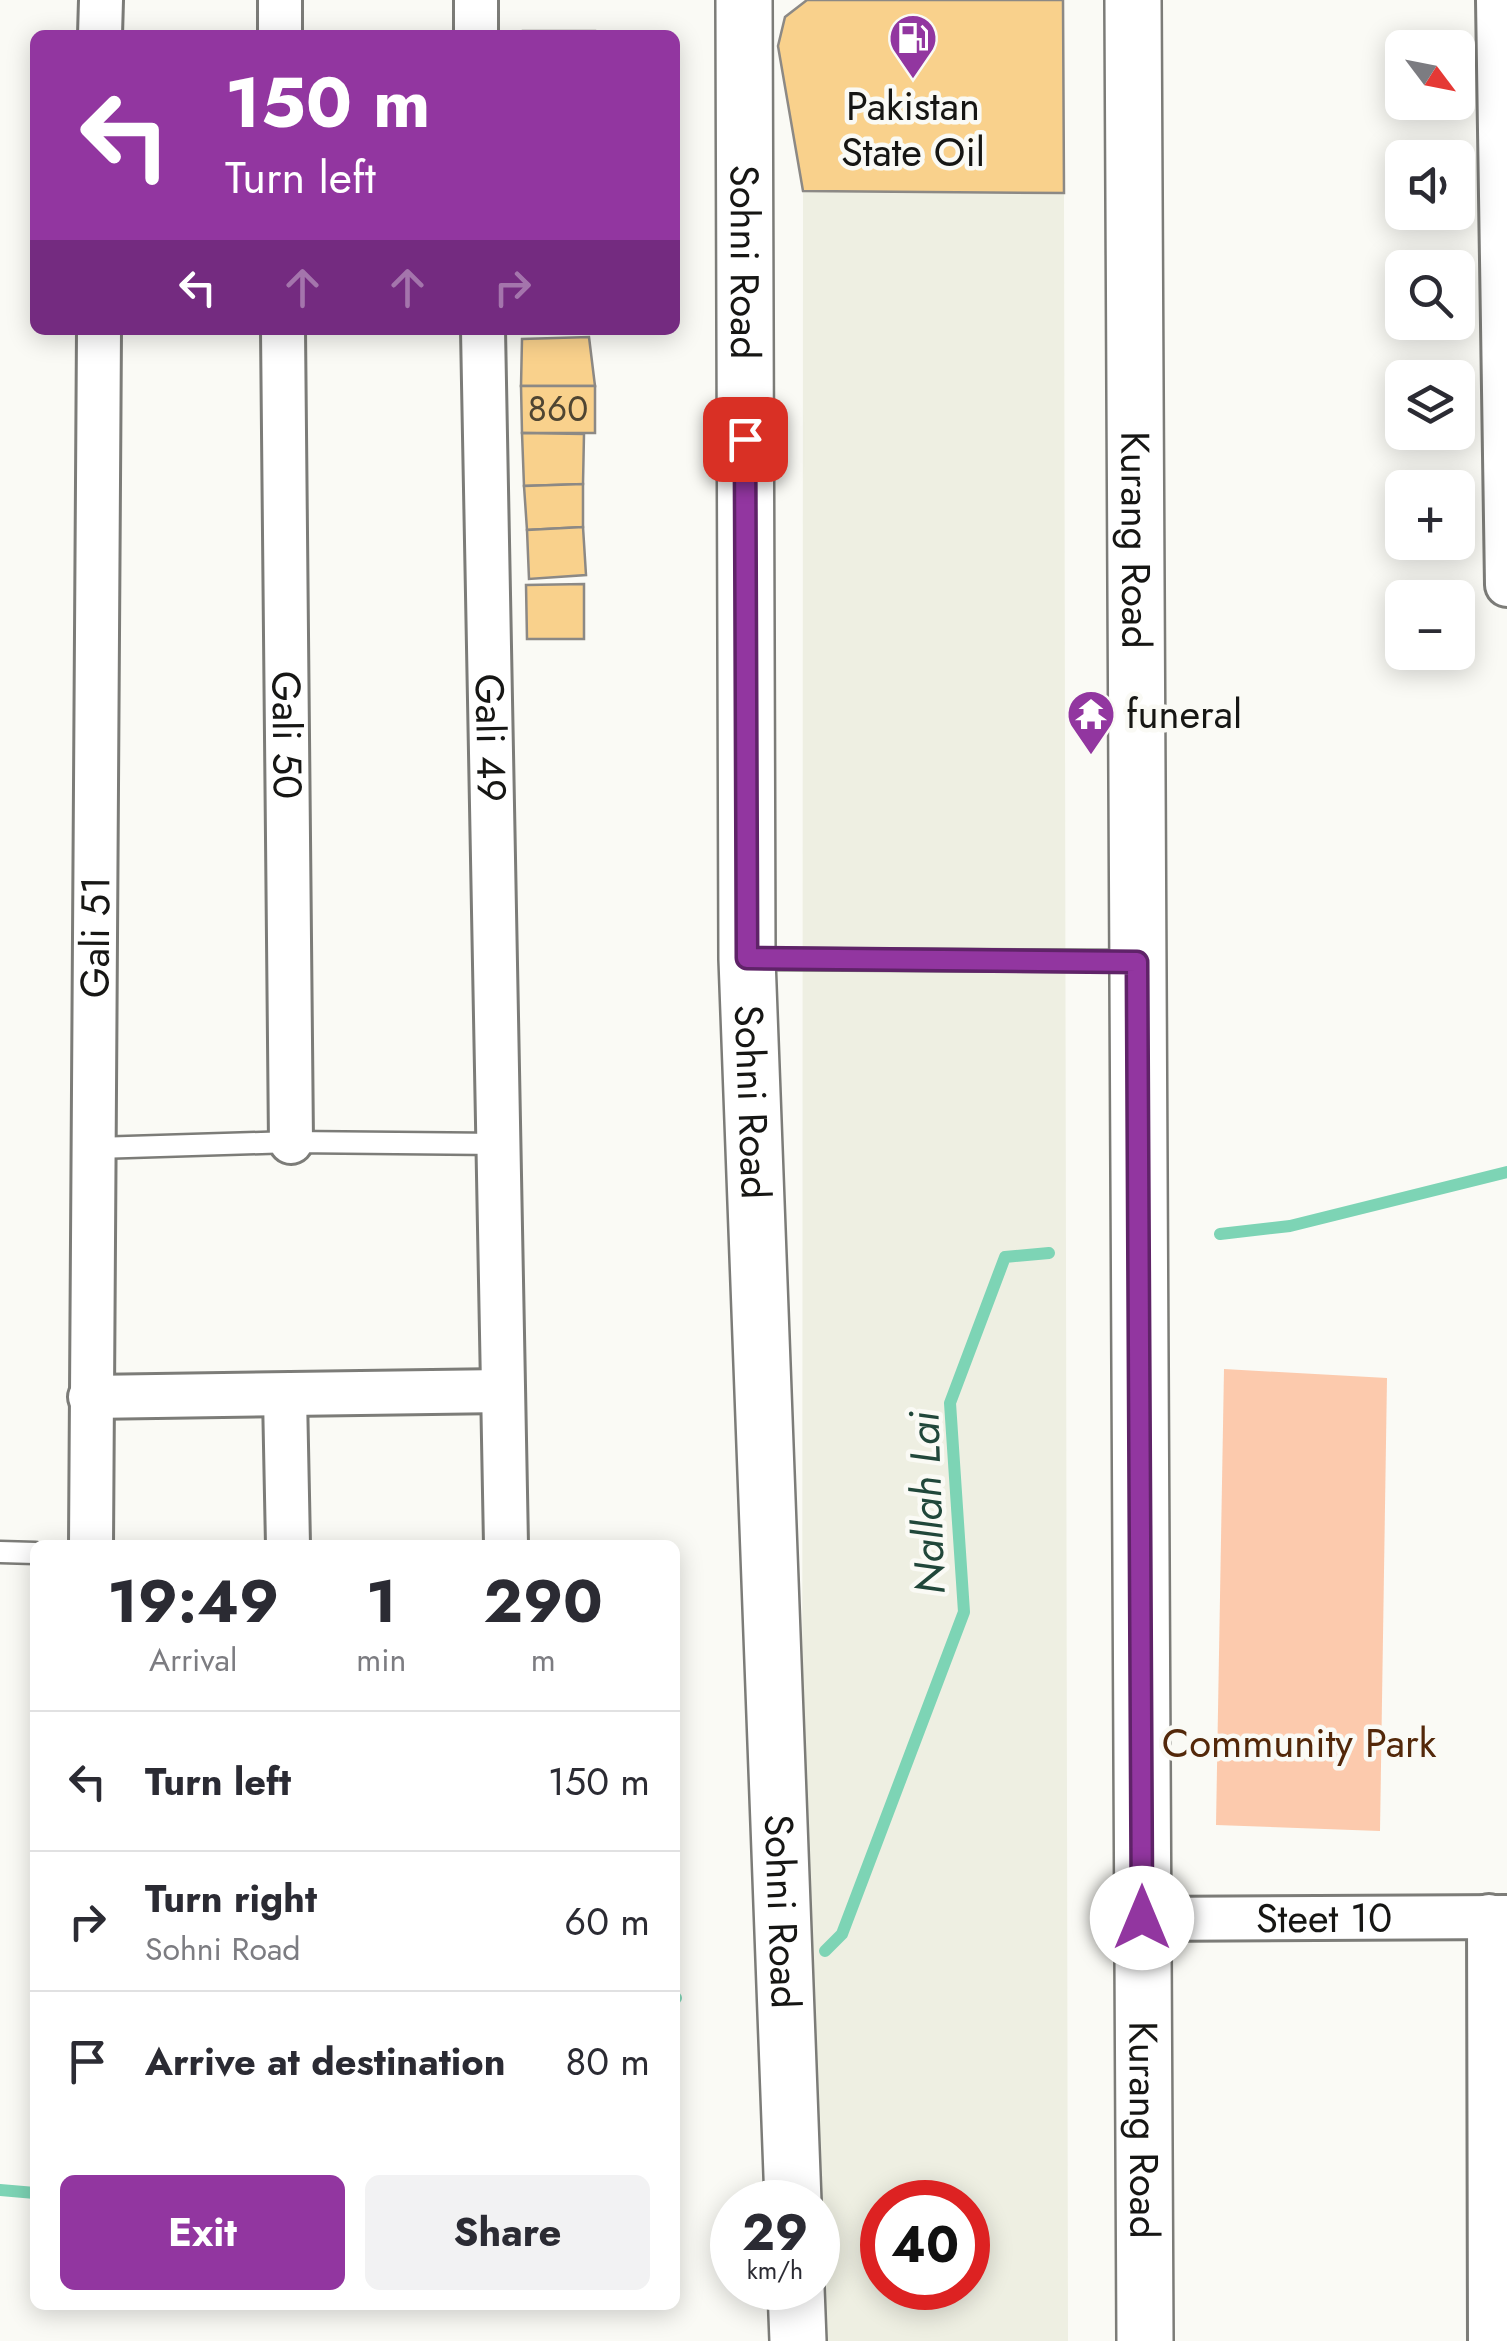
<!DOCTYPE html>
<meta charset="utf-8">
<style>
:root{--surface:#fff;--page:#f2f2f3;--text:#2b2b33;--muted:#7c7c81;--line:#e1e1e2;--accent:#9236a0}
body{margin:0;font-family:Jost,sans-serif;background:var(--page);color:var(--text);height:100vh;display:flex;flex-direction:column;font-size:38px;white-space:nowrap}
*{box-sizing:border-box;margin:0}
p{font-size:32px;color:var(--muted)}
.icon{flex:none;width:55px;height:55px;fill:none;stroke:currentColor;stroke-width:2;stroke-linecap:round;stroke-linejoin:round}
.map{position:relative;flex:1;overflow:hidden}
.panel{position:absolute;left:30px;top:1540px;width:650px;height:770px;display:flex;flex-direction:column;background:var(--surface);border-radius:15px;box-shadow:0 5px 25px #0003}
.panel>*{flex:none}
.hud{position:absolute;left:30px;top:30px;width:650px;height:305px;border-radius:15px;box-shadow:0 5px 25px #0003;background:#9236a0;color:#fff;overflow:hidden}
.needle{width:65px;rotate:122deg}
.fabs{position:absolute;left:1385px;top:30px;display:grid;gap:20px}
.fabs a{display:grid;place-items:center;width:90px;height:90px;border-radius:15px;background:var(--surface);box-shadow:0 5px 25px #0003;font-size:50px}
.speed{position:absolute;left:710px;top:2180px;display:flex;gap:20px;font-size:50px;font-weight:700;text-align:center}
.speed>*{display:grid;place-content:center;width:130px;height:130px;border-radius:50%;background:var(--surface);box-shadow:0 5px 25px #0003;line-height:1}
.speed small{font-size:25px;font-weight:400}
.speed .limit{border:15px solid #d22;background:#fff;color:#111}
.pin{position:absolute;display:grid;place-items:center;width:85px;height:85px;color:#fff;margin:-42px;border-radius:20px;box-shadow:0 5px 15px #0006}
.me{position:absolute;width:110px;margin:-55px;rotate:0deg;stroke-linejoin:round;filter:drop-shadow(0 0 8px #0008)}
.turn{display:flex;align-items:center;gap:35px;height:210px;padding:0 30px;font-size:45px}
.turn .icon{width:130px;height:130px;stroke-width:2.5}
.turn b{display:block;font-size:70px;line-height:85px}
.lanes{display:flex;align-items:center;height:95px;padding:0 30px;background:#0003;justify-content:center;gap:50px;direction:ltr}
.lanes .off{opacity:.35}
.eta{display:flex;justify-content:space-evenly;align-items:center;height:170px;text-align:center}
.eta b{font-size:60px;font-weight:700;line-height:70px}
.action{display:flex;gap:20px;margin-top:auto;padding:20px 30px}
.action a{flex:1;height:115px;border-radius:15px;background:var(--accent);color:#fff;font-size:40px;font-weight:700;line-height:115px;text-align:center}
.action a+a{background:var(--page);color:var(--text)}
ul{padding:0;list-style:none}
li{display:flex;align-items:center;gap:30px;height:140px;padding:0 30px;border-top:2px solid var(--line)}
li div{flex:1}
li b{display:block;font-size:38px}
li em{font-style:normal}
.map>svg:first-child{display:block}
.built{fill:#eeefe2;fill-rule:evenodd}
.green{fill:#fccaad}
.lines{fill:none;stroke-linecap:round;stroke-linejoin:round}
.stream{stroke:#7dd4b5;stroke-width:12}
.building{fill:#f9d18c;stroke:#8c8985;stroke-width:2.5}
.lane-casing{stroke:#7c7c78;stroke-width:25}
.street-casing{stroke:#7c7c78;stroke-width:48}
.secondary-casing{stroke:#7c7c78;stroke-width:60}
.lane{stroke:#fff;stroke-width:20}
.street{stroke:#fff;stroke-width:42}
.secondary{stroke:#fff;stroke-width:55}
.route-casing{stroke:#5f2368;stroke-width:25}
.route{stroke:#9236a0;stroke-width:18}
.labels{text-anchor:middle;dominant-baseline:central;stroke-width:9;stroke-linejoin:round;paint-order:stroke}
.number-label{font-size:35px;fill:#4f4532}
.poi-label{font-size:40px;fill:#161614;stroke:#fafaf5}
.street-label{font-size:40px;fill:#161614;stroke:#fafaf5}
.park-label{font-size:40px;fill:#53280a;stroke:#fafaf5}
.water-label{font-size:42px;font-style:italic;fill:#20473a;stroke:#fafaf5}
</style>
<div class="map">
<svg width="1507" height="2341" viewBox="0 0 1507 2341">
<rect width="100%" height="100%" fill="#fafaf5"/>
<!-- built -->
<path class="built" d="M803,191L1064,193L1068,2341H802L818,2288V2202H802ZM882,2202H968V2288H882Z"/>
<!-- green -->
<path class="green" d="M1224,1369L1387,1378L1380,1831L1216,1825Z"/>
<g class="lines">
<!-- stream -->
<g class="stream">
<path d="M1220,1234L1290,1226L1507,1172"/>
<path d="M825,1951L842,1934L964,1612L950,1403L1005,1257L1049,1253"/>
<path d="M675,1998H676"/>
<path d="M0,2190L35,2193"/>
</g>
</g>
<!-- building -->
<g class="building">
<path d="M807,0H1063L1064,193L803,191L778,46L785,17Z"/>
<rect x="523" y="31" width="72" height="4"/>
<path d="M589,337L595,386H521L522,339Z"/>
<path d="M521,386H595V433H522Z"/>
<path d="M522,433L584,434L583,484L524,486Z"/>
<path d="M583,484V527L527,530L524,486Z"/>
<path d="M583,527L586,575L529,579L527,530Z"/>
<path d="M584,584V639H527L526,585Z"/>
</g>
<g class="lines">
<!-- lane casing -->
<g class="lane-casing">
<g id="lane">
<path d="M749,959L1135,961"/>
<path d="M96,1148L291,1142L501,1144"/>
<path d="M0,1552L35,1553"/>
</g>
</g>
<!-- street casing -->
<g class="street-casing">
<g id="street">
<path d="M280,0V35"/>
<path d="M476,0V35"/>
<path d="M1498,0L1507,585"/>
<path d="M100,35L101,0"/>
<path id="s1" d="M283,330L291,1142"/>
<path id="s2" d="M483,330L506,1545"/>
<path d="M285,1396L288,1545"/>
<path d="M90,1397L503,1391"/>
<path id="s3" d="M91,1545L99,330"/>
<path d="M1489,1916L1490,2341"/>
<path id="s4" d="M1142,1919L1507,1917"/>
</g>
</g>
<!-- secondary casing -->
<g class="secondary-casing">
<g id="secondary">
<path id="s5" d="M744,0L747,959L793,2202"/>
<path id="s6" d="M1133,0L1145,2341"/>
<path d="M796,2288L798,2341"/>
</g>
</g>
<!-- lane -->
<use href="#lane" class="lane"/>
<!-- street -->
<use href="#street" class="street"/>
<!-- secondary -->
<use href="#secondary" class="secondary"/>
</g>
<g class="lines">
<!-- route casing -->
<g class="route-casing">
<path id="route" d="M745,439L747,958L1137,962L1142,1918"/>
</g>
<!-- route -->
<use href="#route" class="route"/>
</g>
<!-- icons -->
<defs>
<g id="fuel-pin" transform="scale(2.5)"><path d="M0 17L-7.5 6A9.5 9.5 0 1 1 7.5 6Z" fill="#9236a0" stroke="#fafaf5"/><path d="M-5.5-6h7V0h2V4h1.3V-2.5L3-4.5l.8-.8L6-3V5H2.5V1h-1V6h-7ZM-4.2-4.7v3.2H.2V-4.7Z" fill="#fff"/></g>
<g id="temple-pin" transform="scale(2.5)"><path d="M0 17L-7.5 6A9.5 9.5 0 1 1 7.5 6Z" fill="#9236a0" stroke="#fafaf5"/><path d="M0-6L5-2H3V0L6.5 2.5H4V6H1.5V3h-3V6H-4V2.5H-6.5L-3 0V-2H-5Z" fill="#fff"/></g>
</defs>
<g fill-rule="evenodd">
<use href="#fuel-pin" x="913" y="38"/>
<use href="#temple-pin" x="1091" y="714"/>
</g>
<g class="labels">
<!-- number labels -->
<g class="number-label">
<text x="558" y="409">860</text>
</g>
<!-- poi labels -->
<g class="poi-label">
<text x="913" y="106">Pakistan<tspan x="913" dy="46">State Oil</tspan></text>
<text x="1126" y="714" text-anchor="start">funeral</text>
</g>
<!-- street labels -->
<g class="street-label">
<text stroke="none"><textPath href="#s5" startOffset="262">Sohni Road</textPath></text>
<text stroke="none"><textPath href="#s6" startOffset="540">Kurang Road</textPath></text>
<text stroke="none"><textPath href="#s1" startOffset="405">Gali 50</textPath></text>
<text stroke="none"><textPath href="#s2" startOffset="408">Gali 49</textPath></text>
<text stroke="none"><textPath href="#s3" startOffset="608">Gali 51</textPath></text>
<text stroke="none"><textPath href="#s5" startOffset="1102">Sohni Road</textPath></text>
<text stroke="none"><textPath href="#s5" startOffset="1912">Sohni Road</textPath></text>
<text stroke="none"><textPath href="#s4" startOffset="182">Steet 10</textPath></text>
<text stroke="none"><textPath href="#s6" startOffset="2130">Kurang Road</textPath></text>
</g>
<!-- park labels -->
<g class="park-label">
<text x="1299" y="1743">Community Park</text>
</g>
<!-- water labels -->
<g class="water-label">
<text transform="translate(927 1503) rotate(-92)">Nallah Lai</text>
</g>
</g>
</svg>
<div class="fabs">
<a><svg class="needle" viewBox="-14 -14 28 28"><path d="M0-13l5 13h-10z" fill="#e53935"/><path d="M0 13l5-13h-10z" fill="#7c7c81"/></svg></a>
<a><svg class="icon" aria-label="sound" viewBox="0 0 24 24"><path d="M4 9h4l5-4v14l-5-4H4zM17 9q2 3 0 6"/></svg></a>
<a><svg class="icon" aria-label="search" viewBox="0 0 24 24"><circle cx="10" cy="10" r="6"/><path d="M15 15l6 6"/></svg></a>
<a><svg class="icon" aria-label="layers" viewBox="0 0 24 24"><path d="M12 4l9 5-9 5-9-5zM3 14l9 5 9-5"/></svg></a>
<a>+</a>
<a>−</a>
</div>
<div class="speed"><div>29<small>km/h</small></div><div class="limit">40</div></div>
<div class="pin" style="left:745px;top:439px;background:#d93025"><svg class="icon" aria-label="arrive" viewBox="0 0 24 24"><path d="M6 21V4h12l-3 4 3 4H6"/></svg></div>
<svg class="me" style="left:1142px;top:1918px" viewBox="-20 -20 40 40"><circle r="19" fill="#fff"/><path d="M0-13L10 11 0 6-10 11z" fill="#9236a0"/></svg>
<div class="hud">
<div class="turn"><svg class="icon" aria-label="left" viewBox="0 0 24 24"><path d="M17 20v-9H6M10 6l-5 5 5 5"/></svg><div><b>150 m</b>Turn left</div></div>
<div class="lanes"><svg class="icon" aria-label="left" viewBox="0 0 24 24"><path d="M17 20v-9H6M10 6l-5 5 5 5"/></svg><svg class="icon off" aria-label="ahead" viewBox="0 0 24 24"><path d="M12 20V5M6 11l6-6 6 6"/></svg><svg class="icon off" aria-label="ahead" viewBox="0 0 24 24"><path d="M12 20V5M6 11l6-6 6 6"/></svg><svg class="icon off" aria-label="right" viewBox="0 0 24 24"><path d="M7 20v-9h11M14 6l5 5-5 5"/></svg></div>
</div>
<section class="panel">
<div class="eta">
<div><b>19:49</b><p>Arrival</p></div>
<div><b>1</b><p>min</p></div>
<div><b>290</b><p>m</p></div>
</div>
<ul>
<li><svg class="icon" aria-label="left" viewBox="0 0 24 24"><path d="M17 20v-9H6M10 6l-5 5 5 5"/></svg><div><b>Turn left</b></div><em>150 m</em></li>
<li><svg class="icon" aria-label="right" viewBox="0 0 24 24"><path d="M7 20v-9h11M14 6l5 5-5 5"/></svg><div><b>Turn right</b><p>Sohni Road</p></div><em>60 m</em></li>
<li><svg class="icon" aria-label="arrive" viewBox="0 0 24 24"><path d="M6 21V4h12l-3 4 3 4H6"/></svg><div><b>Arrive at destination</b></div><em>80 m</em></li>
</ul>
<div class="action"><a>Exit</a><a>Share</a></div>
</section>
</div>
